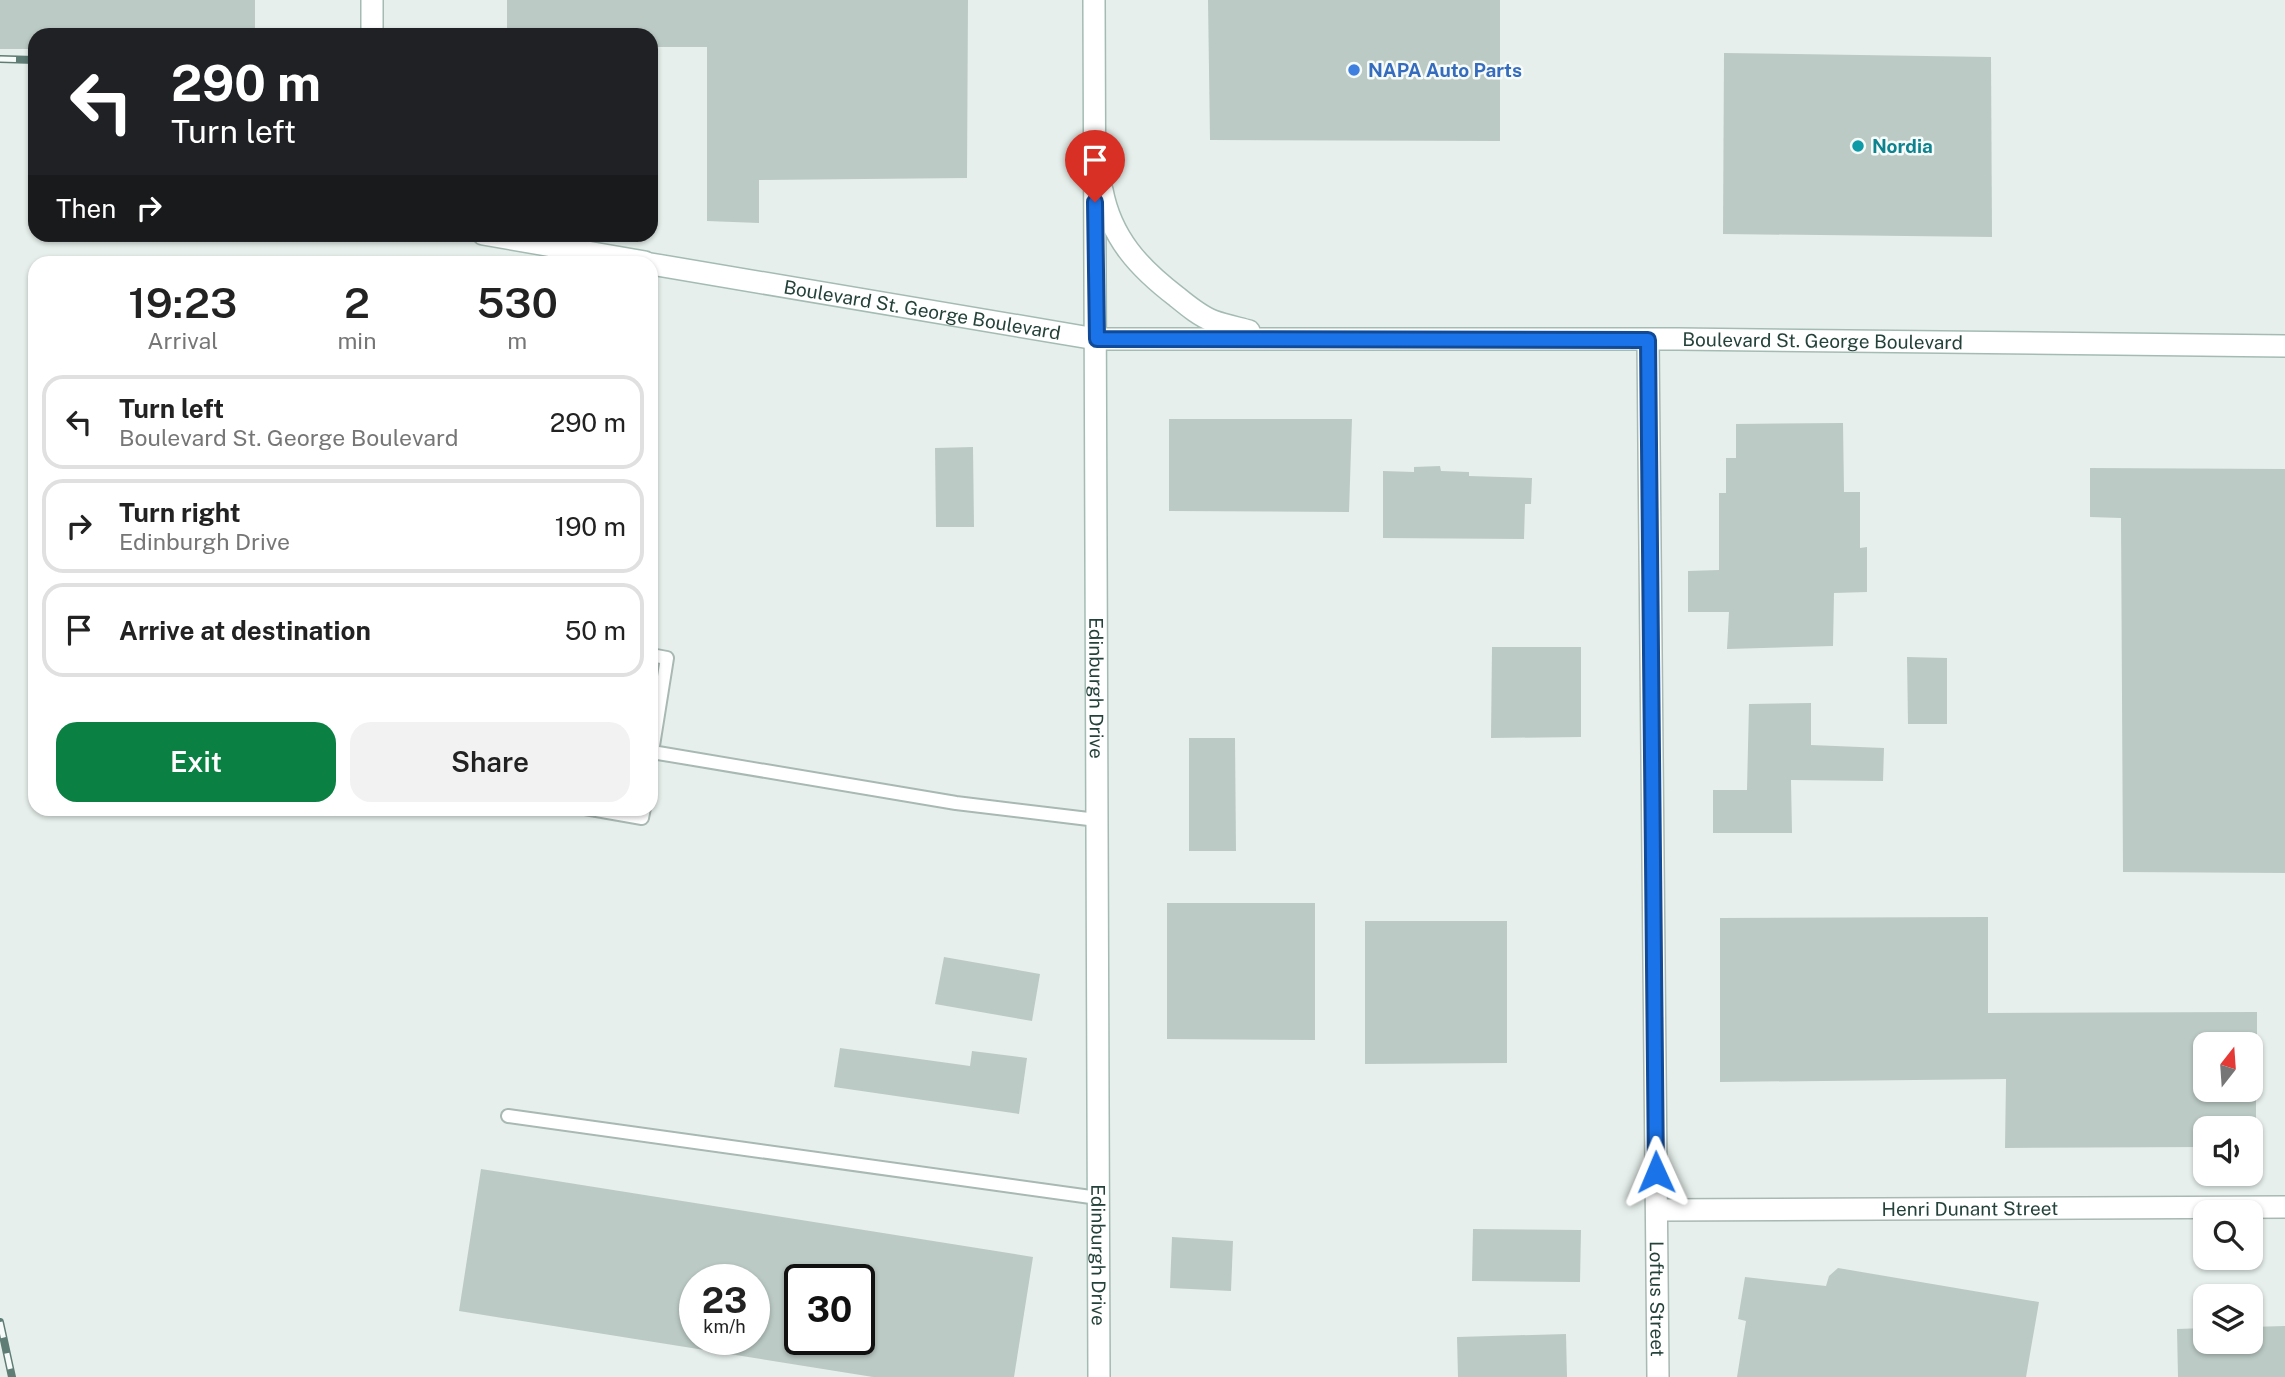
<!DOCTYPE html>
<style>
:root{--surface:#fff;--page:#f2f2f2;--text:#222;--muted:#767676;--line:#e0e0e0;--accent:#0b8043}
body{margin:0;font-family:"Public Sans",sans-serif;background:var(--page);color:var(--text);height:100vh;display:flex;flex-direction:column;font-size:26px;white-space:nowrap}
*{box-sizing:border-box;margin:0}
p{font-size:23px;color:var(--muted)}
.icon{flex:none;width:38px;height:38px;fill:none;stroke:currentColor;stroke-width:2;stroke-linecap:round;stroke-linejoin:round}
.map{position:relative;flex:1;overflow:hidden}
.sheet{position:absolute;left:28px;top:256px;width:630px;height:560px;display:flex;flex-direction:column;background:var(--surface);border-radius:21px;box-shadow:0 2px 5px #0004}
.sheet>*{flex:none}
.banner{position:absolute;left:28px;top:28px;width:630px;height:214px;border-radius:21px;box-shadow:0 2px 5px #0004;background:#202124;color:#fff;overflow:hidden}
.needle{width:46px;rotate:17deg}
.fabs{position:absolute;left:2193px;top:1032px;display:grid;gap:14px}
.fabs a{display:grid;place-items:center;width:70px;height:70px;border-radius:14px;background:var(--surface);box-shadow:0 2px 5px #0004;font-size:35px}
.speed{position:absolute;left:679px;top:1264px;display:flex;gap:14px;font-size:35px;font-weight:700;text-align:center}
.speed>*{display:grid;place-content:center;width:91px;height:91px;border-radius:50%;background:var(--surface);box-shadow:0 2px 5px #0004;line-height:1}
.speed small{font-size:18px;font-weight:400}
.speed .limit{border:4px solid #111;border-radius:10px;background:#fff;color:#111}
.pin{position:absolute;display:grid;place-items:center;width:60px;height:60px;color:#fff;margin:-72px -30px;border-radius:50% 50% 50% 0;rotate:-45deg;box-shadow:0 0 7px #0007}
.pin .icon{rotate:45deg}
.me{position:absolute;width:77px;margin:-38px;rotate:359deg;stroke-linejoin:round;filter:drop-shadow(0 0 5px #0008)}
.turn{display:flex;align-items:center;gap:24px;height:147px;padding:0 28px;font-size:32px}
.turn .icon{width:91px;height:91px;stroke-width:2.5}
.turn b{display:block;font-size:49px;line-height:60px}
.then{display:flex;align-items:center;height:66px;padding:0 28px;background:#0003;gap:14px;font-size:26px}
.eta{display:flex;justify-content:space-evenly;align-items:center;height:119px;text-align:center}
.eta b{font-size:42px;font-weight:600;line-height:49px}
.primary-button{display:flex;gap:14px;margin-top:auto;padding:14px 28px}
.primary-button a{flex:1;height:80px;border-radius:21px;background:var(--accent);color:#fff;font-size:28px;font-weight:600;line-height:80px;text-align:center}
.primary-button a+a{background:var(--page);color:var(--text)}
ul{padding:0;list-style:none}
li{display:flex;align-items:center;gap:21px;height:94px;margin:0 14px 10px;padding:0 14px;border:4px solid var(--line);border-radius:21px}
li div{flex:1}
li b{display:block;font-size:26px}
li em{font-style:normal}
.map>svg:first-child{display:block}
.building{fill:#bbcac4;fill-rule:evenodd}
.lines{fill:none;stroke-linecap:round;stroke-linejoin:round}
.lane-casing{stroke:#a8b8b2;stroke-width:16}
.street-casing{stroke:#a8b8b2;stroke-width:24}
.secondary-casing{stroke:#a4bbb3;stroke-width:24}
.lane{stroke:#fff;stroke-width:12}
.street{stroke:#fff;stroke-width:21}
.secondary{stroke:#fff;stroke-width:21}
.rail-casing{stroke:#5f7d75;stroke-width:8}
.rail{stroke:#f7fbf9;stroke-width:5;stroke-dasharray:16;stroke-linecap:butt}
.route-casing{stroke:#114b97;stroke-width:18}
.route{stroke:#1a73e8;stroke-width:12}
.shop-dot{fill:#3f7fe0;stroke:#f7fbf9;stroke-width:2.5}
.culture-dot{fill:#0f9aa8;stroke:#f7fbf9;stroke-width:2.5}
.labels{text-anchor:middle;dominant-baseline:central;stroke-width:5;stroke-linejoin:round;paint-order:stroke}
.shop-label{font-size:19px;font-weight:bold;fill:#366cbe;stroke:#f7fbf9;text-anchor:start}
.culture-label{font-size:19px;font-weight:bold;fill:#0d838f;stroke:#f7fbf9;text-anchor:start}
.street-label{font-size:19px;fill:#24423a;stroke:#f7fbf9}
</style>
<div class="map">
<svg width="2285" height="1377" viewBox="0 0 2285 1377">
<rect width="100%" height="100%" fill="#e6efeb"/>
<!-- building -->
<g class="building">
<path d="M0,0H255V35H35V49H0Z"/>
<path d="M507,0H968L967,178L759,180V223L707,221V47H651V35H507Z"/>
<path d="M1208,0H1500V141L1210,140Z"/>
<path d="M1724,53L1991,57L1992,237L1723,234Z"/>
<path d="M1169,419H1352L1349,512L1169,511Z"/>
<path d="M1843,423L1844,492H1860V548L1867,547V592L1834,593L1833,646L1727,649L1729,612H1688V571L1719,570V493H1726V458H1736V424Z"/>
<path d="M973,447L974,527H936L935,448Z"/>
<path d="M1440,466L1441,471L1469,472V476L1532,478L1531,504H1525L1524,539L1383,538V471L1414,472V467Z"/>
<path d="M2090,468L2285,469V873L2123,872L2121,518L2090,517Z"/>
<path d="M1492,647H1581V737L1491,738Z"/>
<path d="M1907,657L1947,658V724H1908Z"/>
<path d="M1811,703V745L1884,748L1883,781L1791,780L1792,833H1713V790H1747L1749,704Z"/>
<path d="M1189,738H1235L1236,851H1189Z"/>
<path d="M1167,903H1315V1040L1167,1039Z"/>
<path d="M1988,917V1013L2257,1012V1045H2205V1090H2256V1129H2205V1147L2005,1148L2006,1079L1720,1082V918Z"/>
<path d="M1365,921H1507V1063L1365,1064Z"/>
<path d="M944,957L1040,974L1032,1021L935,1004Z"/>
<path d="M840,1048L970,1066L972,1051L1027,1058L1019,1114L834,1087Z"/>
<path d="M481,1169L1033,1257L1014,1377H873L459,1311ZM695,1279H754V1339H695ZM800,1279H859V1339H800Z"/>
<path d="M1473,1229L1581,1230L1580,1282L1472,1281Z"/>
<path d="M1172,1237L1233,1241L1231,1291L1170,1288Z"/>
<path d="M1838,1268L2039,1302L2026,1377H1737L1746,1321L1738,1319L1745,1277L1826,1286L1829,1276Z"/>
<path d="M2285,1326V1377H2178L2177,1329L2205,1328V1342H2250V1327Z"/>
<path d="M1566,1334L1567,1377H1458L1457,1337Z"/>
</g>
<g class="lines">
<!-- lane casing -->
<g class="lane-casing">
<g id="lane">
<path d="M651,655L667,658L652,752L956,803L1097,820"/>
<path d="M585,808L642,818L644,808"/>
<path d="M508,1116L1098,1198"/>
</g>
</g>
<!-- street casing -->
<g class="street-casing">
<g id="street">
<path id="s1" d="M1648,340L1658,1377"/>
<path id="s2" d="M1657,1210L2285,1207"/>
</g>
</g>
<!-- secondary casing -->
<g class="secondary-casing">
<g id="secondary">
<path d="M372,0V35"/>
<path id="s3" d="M1094,0L1099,1377"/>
<path d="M1102,190C1111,238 1139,268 1177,297C1188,306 1200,316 1213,321C1224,325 1238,328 1249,331"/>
<path d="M483,234L645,262"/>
<path id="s4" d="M651,264L1096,339H1678L2285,346"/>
</g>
</g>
<!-- lane -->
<use href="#lane" class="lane"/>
<!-- street -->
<use href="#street" class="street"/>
<!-- secondary -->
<use href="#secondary" class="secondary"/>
<!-- rail casing -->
<g class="rail-casing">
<g id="rail">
<path d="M0,59L35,60"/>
<path d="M0,1322L12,1377"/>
</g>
</g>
<!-- rail -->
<use href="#rail" class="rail"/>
</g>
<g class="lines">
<!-- route casing -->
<g class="route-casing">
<path id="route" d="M1095,202L1097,339L1648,340L1656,1172"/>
</g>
<!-- route -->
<use href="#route" class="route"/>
</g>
<!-- markers -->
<circle class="shop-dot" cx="1354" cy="70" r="7"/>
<circle class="culture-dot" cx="1858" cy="146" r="7"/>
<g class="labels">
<!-- shop labels -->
<g class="shop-label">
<text x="1368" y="70">NAPA Auto Parts</text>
</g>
<!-- culture labels -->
<g class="culture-label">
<text x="1872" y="146">Nordia</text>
</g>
<!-- street labels -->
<g class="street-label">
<text stroke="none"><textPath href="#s4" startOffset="275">Boulevard St. George Boulevard</textPath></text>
<text stroke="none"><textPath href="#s4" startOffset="1178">Boulevard St. George Boulevard</textPath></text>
<text stroke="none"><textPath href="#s3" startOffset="688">Edinburgh Drive</textPath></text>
<text stroke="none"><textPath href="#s2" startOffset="313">Henri Dunant Street</textPath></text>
<text stroke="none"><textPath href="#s3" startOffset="1255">Edinburgh Drive</textPath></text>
<text stroke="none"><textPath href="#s1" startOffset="959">Loftus Street</textPath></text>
</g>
</g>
</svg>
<div class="fabs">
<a><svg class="needle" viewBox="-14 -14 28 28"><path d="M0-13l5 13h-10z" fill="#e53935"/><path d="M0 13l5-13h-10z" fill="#767676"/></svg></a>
<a><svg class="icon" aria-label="sound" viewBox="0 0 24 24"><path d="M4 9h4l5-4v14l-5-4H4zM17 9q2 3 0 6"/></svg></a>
<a><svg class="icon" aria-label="search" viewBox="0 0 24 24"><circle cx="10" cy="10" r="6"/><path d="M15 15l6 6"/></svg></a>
<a><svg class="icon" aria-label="layers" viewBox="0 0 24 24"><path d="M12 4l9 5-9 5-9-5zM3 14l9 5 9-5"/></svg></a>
</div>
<div class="speed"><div>23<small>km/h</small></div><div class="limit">30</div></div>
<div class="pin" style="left:1095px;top:202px;background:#d93025"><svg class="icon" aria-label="arrive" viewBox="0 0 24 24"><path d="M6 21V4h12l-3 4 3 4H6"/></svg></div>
<svg class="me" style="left:1656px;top:1172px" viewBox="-20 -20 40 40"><path d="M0-17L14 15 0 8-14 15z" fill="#1a73e8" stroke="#fff" stroke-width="4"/></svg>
<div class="banner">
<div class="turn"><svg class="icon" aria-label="left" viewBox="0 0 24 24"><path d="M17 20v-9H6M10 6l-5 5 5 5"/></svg><div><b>290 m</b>Turn left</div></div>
<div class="then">Then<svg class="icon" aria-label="right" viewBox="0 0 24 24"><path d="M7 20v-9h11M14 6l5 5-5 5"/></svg></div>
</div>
<section class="sheet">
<div class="eta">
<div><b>19:23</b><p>Arrival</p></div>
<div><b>2</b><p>min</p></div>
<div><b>530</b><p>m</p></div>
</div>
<ul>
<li><svg class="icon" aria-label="left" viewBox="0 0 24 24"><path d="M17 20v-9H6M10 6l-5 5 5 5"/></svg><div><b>Turn left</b><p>Boulevard St. George Boulevard</p></div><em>290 m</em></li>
<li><svg class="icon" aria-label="right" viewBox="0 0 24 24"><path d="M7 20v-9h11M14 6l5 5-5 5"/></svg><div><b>Turn right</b><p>Edinburgh Drive</p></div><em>190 m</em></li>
<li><svg class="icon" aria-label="arrive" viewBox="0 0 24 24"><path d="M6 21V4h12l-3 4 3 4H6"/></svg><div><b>Arrive at destination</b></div><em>50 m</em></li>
</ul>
<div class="primary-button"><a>Exit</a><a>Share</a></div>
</section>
</div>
